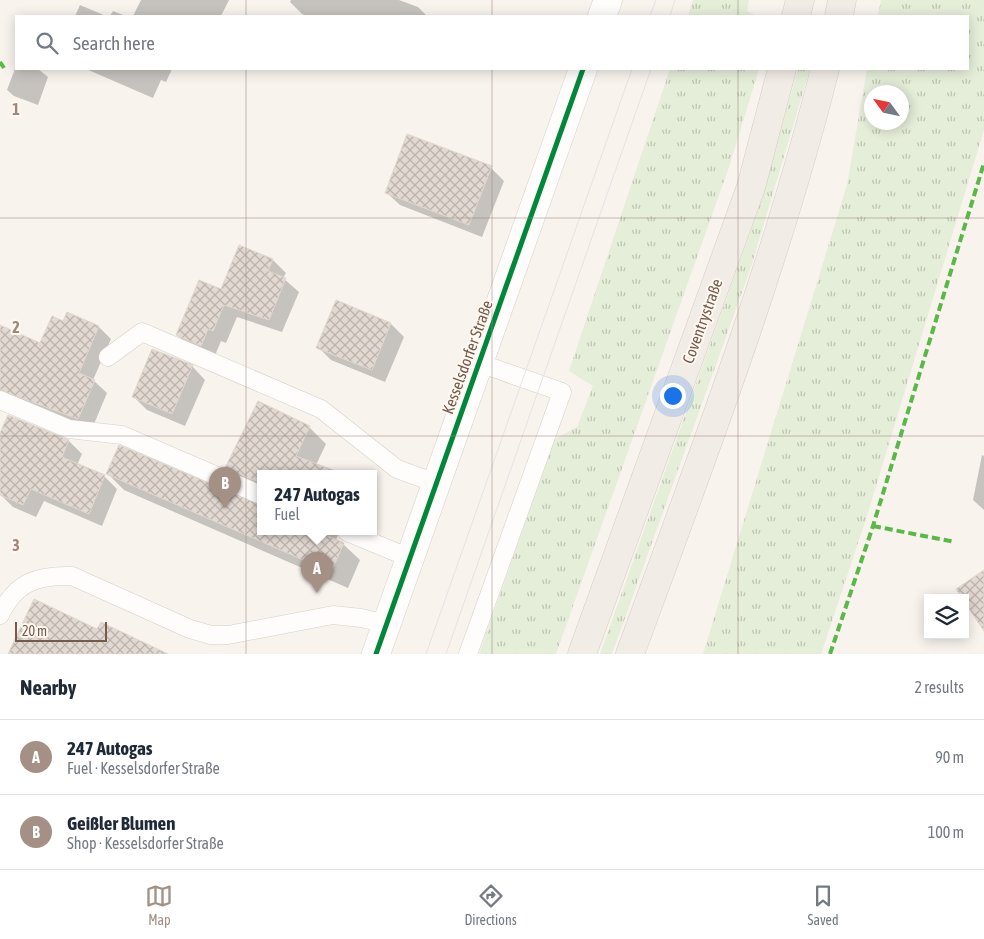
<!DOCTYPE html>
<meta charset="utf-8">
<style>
:root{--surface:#fff;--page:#f2f2f3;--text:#1f2937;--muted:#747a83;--line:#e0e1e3;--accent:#a49085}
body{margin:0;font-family:"Asap Condensed",sans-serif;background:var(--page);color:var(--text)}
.controls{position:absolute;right:15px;bottom:15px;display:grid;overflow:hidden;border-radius:0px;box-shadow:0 2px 12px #0003}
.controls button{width:45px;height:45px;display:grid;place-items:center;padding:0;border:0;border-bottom:1px solid var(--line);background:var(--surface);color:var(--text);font:25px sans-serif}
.compass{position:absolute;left:864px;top:85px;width:45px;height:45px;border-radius:50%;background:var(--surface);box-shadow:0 2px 12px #0003;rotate:303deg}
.scale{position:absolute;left:15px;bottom:12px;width:92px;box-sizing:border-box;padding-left:5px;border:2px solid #765b4d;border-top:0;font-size:14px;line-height:18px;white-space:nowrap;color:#765b4d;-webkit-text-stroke:4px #fef8f0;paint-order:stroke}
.you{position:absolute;left:672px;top:395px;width:18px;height:18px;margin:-12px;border:4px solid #fff;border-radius:50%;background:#1a73e8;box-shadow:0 0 0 8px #1a73e833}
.badge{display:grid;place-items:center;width:32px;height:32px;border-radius:50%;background:var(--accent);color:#fff;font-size:16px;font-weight:700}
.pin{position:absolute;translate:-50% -41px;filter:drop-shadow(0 1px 2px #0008)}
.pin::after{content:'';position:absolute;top:26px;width:18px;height:15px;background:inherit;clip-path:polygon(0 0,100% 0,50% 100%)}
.popup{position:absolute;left:257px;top:470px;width:120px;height:65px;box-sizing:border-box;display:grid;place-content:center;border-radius:0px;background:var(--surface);filter:drop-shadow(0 1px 4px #0005);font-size:16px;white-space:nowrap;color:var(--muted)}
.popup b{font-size:19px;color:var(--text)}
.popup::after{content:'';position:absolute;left:50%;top:100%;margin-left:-10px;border:10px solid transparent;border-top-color:var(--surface)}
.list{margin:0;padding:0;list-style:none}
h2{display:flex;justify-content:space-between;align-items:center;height:65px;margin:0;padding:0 20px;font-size:21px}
h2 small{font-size:16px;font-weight:400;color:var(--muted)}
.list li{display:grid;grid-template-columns:32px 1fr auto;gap:15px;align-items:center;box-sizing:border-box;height:75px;padding:0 20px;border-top:1px solid var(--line)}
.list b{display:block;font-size:19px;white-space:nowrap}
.list p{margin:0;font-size:16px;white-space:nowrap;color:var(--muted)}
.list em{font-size:16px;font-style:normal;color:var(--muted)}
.icon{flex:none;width:28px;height:28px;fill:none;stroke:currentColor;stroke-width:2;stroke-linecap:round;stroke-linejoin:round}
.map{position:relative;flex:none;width:984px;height:654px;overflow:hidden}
.search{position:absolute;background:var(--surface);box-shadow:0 2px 12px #0003;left:15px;right:15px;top:15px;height:55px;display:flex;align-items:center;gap:12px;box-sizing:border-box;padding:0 18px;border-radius:0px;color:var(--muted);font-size:19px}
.sheet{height:215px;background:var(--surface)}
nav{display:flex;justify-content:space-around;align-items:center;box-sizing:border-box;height:70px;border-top:1px solid var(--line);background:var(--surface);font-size:14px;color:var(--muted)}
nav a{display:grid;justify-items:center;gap:2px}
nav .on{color:var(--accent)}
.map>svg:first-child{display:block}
</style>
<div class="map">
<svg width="984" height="654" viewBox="0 0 984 654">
<defs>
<pattern id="grass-tufts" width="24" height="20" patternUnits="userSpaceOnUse" patternTransform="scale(1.25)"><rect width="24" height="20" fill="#e5eed9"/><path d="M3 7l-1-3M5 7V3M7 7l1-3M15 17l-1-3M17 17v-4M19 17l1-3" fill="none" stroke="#bec4b2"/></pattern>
<pattern id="building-cross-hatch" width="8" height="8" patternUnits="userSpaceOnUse" patternTransform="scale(1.25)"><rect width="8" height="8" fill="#e2d9d2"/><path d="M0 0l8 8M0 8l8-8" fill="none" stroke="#bcb3ad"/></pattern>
</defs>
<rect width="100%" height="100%" fill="#f8f3ed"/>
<g fill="url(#grass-tufts)" fill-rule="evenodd">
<polygon points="693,0 749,0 747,11 757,16 688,16"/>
<path d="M881 0H984V130L867 516 821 654H703L847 185 867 69H968V16H878ZM902 92V122H872V92Z"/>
<polygon points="670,69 759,69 729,167 556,654 479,654 555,439 577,427 593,386 569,371"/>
<polygon points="798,69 810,69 751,267 612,654 600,654 758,210"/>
</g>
<g fill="#0003">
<polygon points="141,0 229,0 221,16 133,16"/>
<polygon points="291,0 399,0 418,7 427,16 307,16 302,14 290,2"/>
<polygon points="80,5 106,16 75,16"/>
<polygon points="113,11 126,16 110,16"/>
<polygon points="16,66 16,69 38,69 48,77 38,105 14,96 7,90"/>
<polygon points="86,69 172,69 166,82 161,80 153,98"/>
<polygon points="491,168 504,181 482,237 400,205 386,192"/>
<polygon points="273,260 286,273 283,278 299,292 282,332 237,317 226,343 221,341 214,358 191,348 177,335 222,291"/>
<polygon points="336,302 391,324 404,337 385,382 331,360 318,347"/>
<polygon points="64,322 99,327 111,339 93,380 107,393 91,431 0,399 0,327 40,345"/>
<polygon points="192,366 205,380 185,426 147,410 134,397"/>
<polygon points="309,427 326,444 316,465 340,474 261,474 261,492 243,484 227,468"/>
<polygon points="0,436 69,441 82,454 77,465 104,476 117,489 102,526 44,501 36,517 13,507 0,494"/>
<polygon points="982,455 984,456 984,510 973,500"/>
<polygon points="108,474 261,532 339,532 336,540 343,544 360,560 348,588 124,490"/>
</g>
<g fill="url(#building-cross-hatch)" stroke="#e1d7cf">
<polygon points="407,134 492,166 469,225 385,193"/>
<polygon points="239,245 273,259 268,271 286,278 269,320 224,305 213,331 208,329 201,346 176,335 199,280 221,289"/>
<polygon points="336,300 391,323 372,370 316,348"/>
<polygon points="67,312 99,326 79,373 95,380 78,419 0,390 0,325 40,343 52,316 63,321"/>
<polygon points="152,349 193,365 172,414 132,397"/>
<polygon points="258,401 310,426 296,456 338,472 337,474 261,474 261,483 225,468"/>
<polygon points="8,415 69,440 62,457 105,475 89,514 31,489 23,505 0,495 0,433"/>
<polygon points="119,445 261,505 261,532 319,532 344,543 331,572 106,474"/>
<polygon points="984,570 984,631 965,603 965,598 962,598 956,589"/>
<polygon points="34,599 97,629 101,622 168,654 8,654"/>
</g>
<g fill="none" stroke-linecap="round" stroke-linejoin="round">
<g stroke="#d5cfc8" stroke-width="19">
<g id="service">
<polyline points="108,357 142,332 321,409 397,469 436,483"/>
<polyline points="0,400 69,429 122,435 261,495"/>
<polyline points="347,532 410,558"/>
<path d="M0 615C16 582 37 575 72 576L190 629 211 635H228L333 615 361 618 387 624"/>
<polyline points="468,654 562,392 479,363"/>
</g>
</g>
<g stroke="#d5cfc8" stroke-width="29">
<g id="tertiary">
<polyline points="602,16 608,0"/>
<polyline points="376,654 583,69"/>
</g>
</g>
<g stroke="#d6cdc7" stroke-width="29">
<g id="trunk">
<polyline points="796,16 800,0"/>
<polyline points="839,16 842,0"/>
<polyline points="582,654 751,187 782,69"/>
<path d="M630 654C701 461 775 268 825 69"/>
</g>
</g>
<use href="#service" stroke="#fefdfc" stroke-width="18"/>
<use href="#tertiary" stroke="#fefdfc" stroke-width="28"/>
<use href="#trunk" stroke="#f2ece6" stroke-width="28"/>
<g stroke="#e5e3e5" stroke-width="1">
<polyline points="650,16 656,0"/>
<polyline points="670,16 675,0"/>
<polyline points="426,654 632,69"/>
<polyline points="446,654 651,69"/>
</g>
<g stroke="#58b947" stroke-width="4" stroke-dasharray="8 4" stroke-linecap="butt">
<polyline points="0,62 4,68"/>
<polyline points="873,526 955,542"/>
<polyline points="830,654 873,526 984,163"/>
</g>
<g stroke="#fef8f0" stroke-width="8">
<polyline id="cycleway" points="376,654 583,69"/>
</g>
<use href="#cycleway" stroke="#00873e" stroke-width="5"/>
</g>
<path fill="none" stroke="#9d887d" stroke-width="1" stroke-opacity="0.55" d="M246 0V16M492 0V16M738 0V16M246 69V654M492 69V654M738 69V654M0 218H984M0 436H984"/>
<g text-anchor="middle" stroke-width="4" stroke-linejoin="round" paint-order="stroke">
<g font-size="16" fill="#765b4d" stroke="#fef8f0">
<text transform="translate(702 321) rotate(-70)" y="6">Coventrystraße</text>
<text transform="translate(467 357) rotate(-70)" y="6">Kesselsdorfer Straße</text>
</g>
</g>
<g font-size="16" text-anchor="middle" font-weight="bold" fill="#9d887d" stroke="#fef8f0" stroke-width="4" stroke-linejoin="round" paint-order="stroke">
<text x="16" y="115">1</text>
<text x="16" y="333">2</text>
<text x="16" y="551">3</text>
</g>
</svg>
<div class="controls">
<button><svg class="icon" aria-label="layers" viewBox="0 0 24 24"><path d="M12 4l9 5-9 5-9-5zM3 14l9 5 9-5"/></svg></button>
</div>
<svg class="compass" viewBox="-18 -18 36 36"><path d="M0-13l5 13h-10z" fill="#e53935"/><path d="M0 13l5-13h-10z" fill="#747a83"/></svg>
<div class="scale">20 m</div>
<div class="you"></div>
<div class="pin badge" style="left:317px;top:593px">A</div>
<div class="popup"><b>247 Autogas</b>Fuel</div>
<div class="pin badge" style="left:225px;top:508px">B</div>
<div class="search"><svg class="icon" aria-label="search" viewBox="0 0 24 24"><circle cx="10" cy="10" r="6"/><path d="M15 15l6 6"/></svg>Search here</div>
</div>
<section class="sheet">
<h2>Nearby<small>2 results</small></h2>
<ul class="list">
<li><span class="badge">A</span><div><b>247 Autogas</b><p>Fuel · Kesselsdorfer Straße</p></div><em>90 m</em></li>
<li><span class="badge">B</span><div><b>Geißler Blumen</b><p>Shop · Kesselsdorfer Straße</p></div><em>100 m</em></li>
</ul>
</section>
<nav>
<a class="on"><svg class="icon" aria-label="map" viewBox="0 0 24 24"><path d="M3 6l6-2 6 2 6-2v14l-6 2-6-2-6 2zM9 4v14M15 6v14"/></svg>Map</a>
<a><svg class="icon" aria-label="directions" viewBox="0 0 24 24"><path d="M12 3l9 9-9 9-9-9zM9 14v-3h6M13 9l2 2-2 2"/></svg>Directions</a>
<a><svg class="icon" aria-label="saved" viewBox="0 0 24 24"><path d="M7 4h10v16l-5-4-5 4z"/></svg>Saved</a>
</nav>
